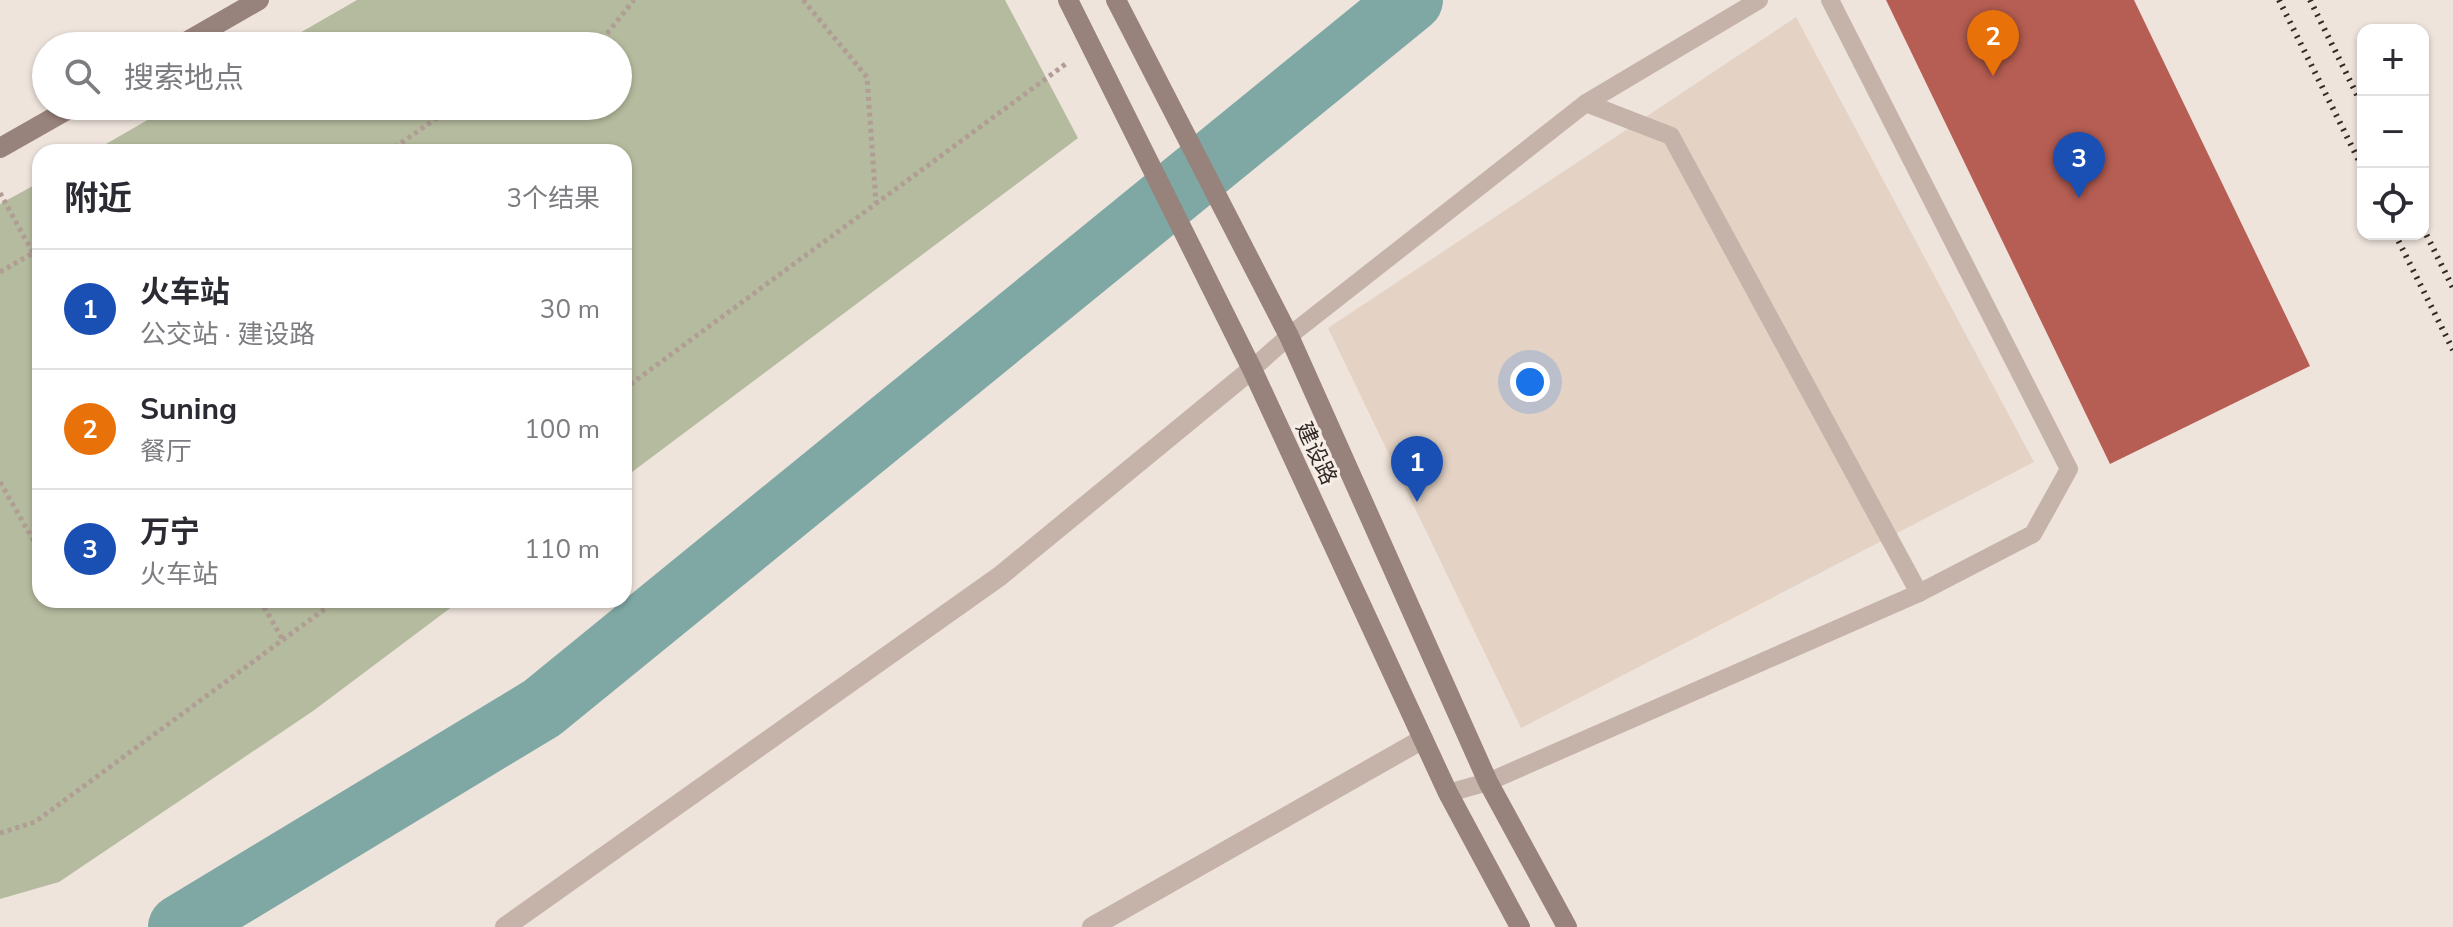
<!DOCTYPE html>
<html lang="zh">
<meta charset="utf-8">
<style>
:root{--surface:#fff;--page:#f2f2f3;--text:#2b2b33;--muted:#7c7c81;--line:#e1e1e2;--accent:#234f4d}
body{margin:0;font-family:"Nunito Sans","Noto Sans SC",sans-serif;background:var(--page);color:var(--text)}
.controls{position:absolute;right:24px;top:24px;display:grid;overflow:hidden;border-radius:16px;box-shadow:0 2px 6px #0004}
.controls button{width:72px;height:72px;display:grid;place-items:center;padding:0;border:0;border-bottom:2px solid var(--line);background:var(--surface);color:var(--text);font:40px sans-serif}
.you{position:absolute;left:1530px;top:382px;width:28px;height:28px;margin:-20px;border:6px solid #fff;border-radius:50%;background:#1a73e8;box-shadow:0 0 0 12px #1a73e833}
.badge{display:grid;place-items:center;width:52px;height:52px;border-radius:50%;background:var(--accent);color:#fff;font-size:26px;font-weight:700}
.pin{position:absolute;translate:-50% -66px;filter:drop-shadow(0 2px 4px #0008)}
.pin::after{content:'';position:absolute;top:42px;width:28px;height:24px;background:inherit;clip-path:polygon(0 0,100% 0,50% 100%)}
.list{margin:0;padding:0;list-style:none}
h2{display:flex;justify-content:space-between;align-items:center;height:104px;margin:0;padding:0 32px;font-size:34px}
h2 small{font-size:26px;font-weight:400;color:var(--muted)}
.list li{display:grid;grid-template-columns:52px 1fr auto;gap:24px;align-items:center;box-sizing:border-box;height:120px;padding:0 32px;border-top:2px solid var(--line)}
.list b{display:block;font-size:30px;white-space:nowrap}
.list p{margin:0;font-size:26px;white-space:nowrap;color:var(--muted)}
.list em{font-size:26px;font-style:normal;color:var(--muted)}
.icon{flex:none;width:44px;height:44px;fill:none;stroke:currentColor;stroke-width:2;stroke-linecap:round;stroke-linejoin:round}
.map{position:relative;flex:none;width:2453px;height:927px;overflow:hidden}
.search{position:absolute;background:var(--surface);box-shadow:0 2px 6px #0004;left:32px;top:32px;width:600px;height:88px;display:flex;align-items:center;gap:20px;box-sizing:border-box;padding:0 28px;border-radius:44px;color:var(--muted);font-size:30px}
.panel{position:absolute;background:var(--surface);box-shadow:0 2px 6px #0004;left:32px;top:144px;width:600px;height:464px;border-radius:24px}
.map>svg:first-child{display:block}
</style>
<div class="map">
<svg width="2453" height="927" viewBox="0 0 2453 927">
<rect width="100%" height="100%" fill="#eee4dc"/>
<g fill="#b5bb9e">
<polygon points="357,0 1005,0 1078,138 624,478 624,152 92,152 172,106 618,106 618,46 277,46"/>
<polygon points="40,182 40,600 461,600 313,711 59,882 0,899 0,204"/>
</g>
<polygon fill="#e4d3c5" points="1796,17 2034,462 1521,728 1328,328"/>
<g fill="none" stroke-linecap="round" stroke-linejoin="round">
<polyline stroke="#7fa8a4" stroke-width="64" points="180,927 542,708 1411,0"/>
</g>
<polygon fill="#b65e53" points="1886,0 2134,0 2310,366 2110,464"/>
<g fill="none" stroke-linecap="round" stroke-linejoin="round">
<g stroke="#b09d94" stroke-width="5" stroke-dasharray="4 4" stroke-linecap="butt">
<polyline points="803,0 867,77 876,203"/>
<polyline points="597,46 634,0"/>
<polyline points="388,152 437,118 522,106"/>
<polyline points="0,193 33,253"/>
<polyline points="0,272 40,249"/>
<polyline points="624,389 1067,63"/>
<polyline points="0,482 40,552"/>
<polyline points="260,600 283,640"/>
<polyline points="0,833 35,822 337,600"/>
</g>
<g stroke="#c5b3aa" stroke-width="18">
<polyline points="1586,103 1671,136 1919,593"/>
<polyline points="1252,369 1289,336 1586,103 1759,0"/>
<polyline points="1448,793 1488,782 1919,593 2033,534 2069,469 1830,0"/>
</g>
<g stroke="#c5b3aa" stroke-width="20">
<polyline points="505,927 1000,576 1252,369"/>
<polyline points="1092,927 1423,739"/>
</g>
<g stroke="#98827c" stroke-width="20">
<polyline points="1068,0 1252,369 1448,793 1520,927"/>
<polyline points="1116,0 1289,336 1488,782 1567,927"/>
<polyline points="179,46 259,0"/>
<polyline points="0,148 74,106"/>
</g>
<g stroke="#332a28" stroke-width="6" stroke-dasharray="2 6" stroke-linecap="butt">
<polyline points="2279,0 2363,169"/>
<polyline points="2310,0 2363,107"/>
<polyline points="2423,228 2453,288"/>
<polyline points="2395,234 2453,350"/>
</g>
</g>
<g text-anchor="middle" stroke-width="6" stroke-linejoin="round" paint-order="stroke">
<g font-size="22" fill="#332a28" stroke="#f7eee8">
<text transform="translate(1317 453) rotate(65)" y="8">建设路</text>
</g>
</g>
</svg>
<div class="controls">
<button>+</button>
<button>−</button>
<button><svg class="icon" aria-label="locate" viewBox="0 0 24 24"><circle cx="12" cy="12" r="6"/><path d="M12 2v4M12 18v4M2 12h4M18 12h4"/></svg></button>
</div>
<div class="you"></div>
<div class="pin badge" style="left:1417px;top:502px;background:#1a4fb4">1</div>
<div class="pin badge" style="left:1993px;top:76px;background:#e8710a">2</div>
<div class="pin badge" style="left:2079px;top:198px;background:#1a4fb4">3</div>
<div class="search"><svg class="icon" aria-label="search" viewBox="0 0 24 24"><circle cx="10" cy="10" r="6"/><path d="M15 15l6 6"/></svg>搜索地点</div>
<section class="panel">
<h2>附近<small>3个结果</small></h2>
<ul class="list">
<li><span class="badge" style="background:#1a4fb4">1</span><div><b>火车站</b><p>公交站 · 建设路</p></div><em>30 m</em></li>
<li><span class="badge" style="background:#e8710a">2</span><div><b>Suning</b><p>餐厅</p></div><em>100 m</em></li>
<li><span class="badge" style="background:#1a4fb4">3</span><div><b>万宁</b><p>火车站</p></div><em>110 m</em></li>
</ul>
</section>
</div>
